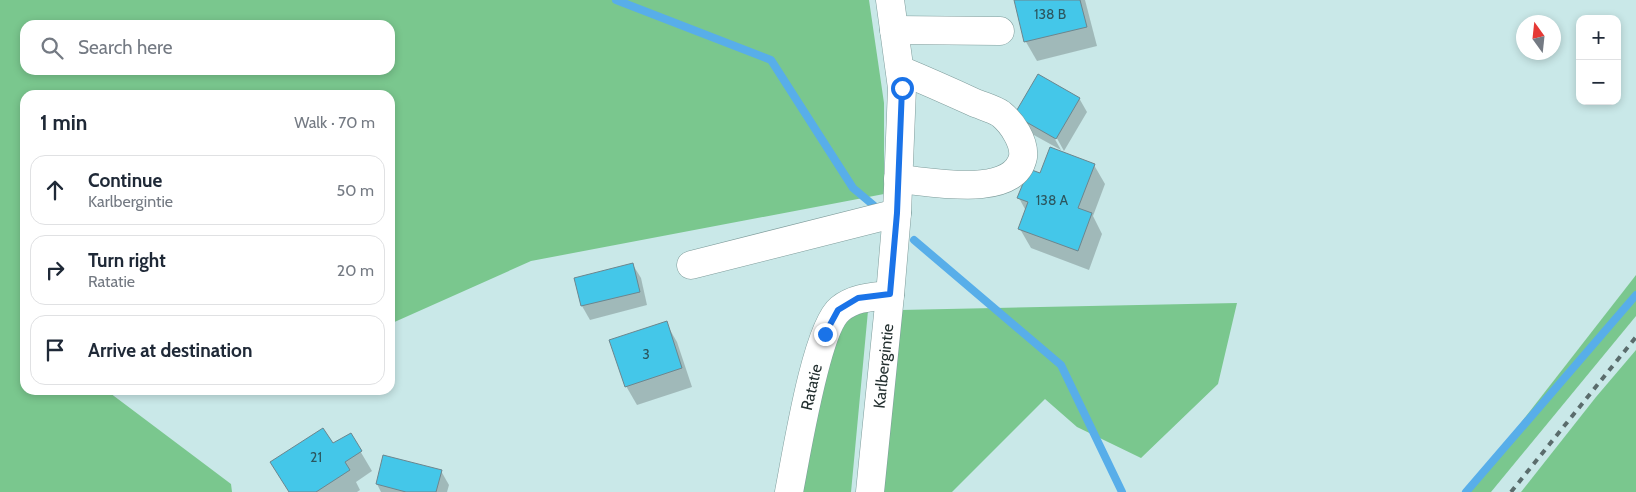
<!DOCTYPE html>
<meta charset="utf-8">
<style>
:root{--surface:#fff;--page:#f2f2f3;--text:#1f2937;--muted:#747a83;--line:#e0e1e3}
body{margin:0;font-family:Cabin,sans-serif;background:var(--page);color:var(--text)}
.controls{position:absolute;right:15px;top:15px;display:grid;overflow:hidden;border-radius:10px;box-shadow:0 2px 8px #0003}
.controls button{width:45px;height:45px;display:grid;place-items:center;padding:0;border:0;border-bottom:1px solid var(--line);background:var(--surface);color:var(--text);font:25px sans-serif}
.compass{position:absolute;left:1516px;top:15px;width:45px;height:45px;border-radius:50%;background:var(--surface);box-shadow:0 2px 8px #0003;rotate:345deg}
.stop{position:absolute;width:15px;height:15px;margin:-11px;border:4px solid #1a73e8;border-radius:50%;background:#fff}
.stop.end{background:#1a73e8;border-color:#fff;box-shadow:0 1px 5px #0008}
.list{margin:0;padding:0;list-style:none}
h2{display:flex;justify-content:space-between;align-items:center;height:65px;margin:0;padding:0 20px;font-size:21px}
h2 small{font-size:16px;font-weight:400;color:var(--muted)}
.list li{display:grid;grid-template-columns:32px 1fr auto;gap:15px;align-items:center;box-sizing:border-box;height:70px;margin:0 10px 10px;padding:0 10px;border:1px solid var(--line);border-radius:15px}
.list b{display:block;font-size:19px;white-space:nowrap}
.list p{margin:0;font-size:16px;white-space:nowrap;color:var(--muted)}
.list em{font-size:16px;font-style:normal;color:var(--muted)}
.icon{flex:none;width:28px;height:28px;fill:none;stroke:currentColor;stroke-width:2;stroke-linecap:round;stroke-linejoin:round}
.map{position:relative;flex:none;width:1636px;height:492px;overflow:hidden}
.search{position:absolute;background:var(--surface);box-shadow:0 2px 8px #0003;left:20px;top:20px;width:375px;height:55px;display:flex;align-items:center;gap:12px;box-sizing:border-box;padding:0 18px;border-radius:15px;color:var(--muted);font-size:19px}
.panel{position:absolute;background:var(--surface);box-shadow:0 2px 8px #0003;left:20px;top:90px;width:375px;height:305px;border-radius:15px}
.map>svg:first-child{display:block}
</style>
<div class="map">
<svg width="1636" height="492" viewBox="0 0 1636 492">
<rect width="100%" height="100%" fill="#c9e8e8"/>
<g fill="#7ac78e" fill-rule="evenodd">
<path d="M0 0H869L884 103V194L531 261 390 324V95H25V390H106L231 484 232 492H0ZM25 25H390V70H25Z"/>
<polygon points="1636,275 1636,316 1491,492 1467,492"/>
<polygon points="1237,303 1218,384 1141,458 1077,427 1045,399 952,492 883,492 900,310"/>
<polygon points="868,311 851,492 799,492 824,360 850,312"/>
<polygon points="1636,350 1636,492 1521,492 1596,397"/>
</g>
<g fill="#0003">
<polygon points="1015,0 1085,0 1097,46 1037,61 1026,42"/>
<polygon points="1079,98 1087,112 1064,151 1054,133 1052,134 1061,150 1023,129 1016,115"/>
<polygon points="1094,165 1105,184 1093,216 1102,234 1089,270 1031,248 1020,229 1026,211 1019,198 1040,174"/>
<polygon points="633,265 641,278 647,305 590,320 582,306 576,279"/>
<polygon points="666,323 677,342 692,387 637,405 626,386"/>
<polygon points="350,434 372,471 356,482 360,490 357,492 289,492 333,445"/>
<polygon points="441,471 449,485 447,492 381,492 377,484"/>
</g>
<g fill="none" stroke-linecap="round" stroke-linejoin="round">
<g stroke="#58aee9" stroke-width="8">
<polyline points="616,0 771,60 853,188 878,209"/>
<polyline points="914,240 1061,365 1122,492"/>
<polyline points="1466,492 1636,295"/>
</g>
</g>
<g fill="#44c7e9" stroke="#6c868e">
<polygon points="1014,0 1080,0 1087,27 1024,42"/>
<polygon points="1038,74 1080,98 1056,139 1014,115"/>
<polygon points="1050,147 1095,164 1078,208 1092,213 1078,251 1018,229 1028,202 1017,198 1029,169 1040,173"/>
<polygon points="633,263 640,292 581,306 574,278"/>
<polygon points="667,321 682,368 625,387 609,340"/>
<polygon points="323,428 333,443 351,433 362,451 345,462 350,470 316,492 289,492 270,462"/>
<polygon points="383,455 442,470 436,492 406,492 376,484"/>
</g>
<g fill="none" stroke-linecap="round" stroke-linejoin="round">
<g stroke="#7e9c9b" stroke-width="29">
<g id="minor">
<polyline points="894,30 1000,31"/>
<path d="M898 179C929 181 1014 200 1023 157 1025 142 1012 123 1001 114 994 109 982 106 973 102 949 91 924 80 900 70"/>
<polyline points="691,265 897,213"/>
<path d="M789 492C796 457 816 328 840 309 855 297 872 297 890 295"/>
<polyline points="870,492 890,295 897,213 902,88 890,0"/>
</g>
</g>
<use href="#minor" stroke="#fff" stroke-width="28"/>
<polyline stroke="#5a6c6c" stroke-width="4" stroke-dasharray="6 6" stroke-linecap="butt" points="1511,492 1636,337"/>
</g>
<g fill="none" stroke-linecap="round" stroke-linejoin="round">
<polyline stroke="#1a73e8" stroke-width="6" points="825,334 838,310 858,298 890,294 897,213 902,88"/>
</g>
<g text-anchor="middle" stroke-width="4" stroke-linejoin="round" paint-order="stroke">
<g font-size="14" fill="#2c565e">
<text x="1050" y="19">138 B</text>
<text x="1052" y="205">138 A</text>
<text x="646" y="359">3</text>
<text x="316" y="462">21</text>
</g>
<g font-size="16" fill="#243030" stroke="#fff">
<text transform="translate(883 366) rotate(-84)" y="6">Karlbergintie</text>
<text transform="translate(811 387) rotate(-77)" y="6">Ratatie</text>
</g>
</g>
</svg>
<div class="controls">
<button>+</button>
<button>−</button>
</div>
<svg class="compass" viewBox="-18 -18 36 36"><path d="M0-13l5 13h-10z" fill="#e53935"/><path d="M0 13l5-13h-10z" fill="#747a83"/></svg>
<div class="stop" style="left:902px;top:88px"></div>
<div class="stop end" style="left:825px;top:334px"></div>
<div class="search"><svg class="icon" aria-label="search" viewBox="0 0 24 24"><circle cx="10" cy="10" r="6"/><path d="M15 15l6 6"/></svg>Search here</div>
<section class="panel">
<h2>1 min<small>Walk · 70 m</small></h2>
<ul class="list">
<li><svg class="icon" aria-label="ahead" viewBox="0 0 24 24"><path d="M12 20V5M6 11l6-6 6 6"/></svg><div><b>Continue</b><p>Karlbergintie</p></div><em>50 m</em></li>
<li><svg class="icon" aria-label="right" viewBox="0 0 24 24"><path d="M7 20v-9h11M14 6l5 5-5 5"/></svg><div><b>Turn right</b><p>Ratatie</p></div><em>20 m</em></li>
<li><svg class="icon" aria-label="arrive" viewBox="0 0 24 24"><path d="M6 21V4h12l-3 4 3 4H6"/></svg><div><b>Arrive at destination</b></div></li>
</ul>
</section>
</div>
